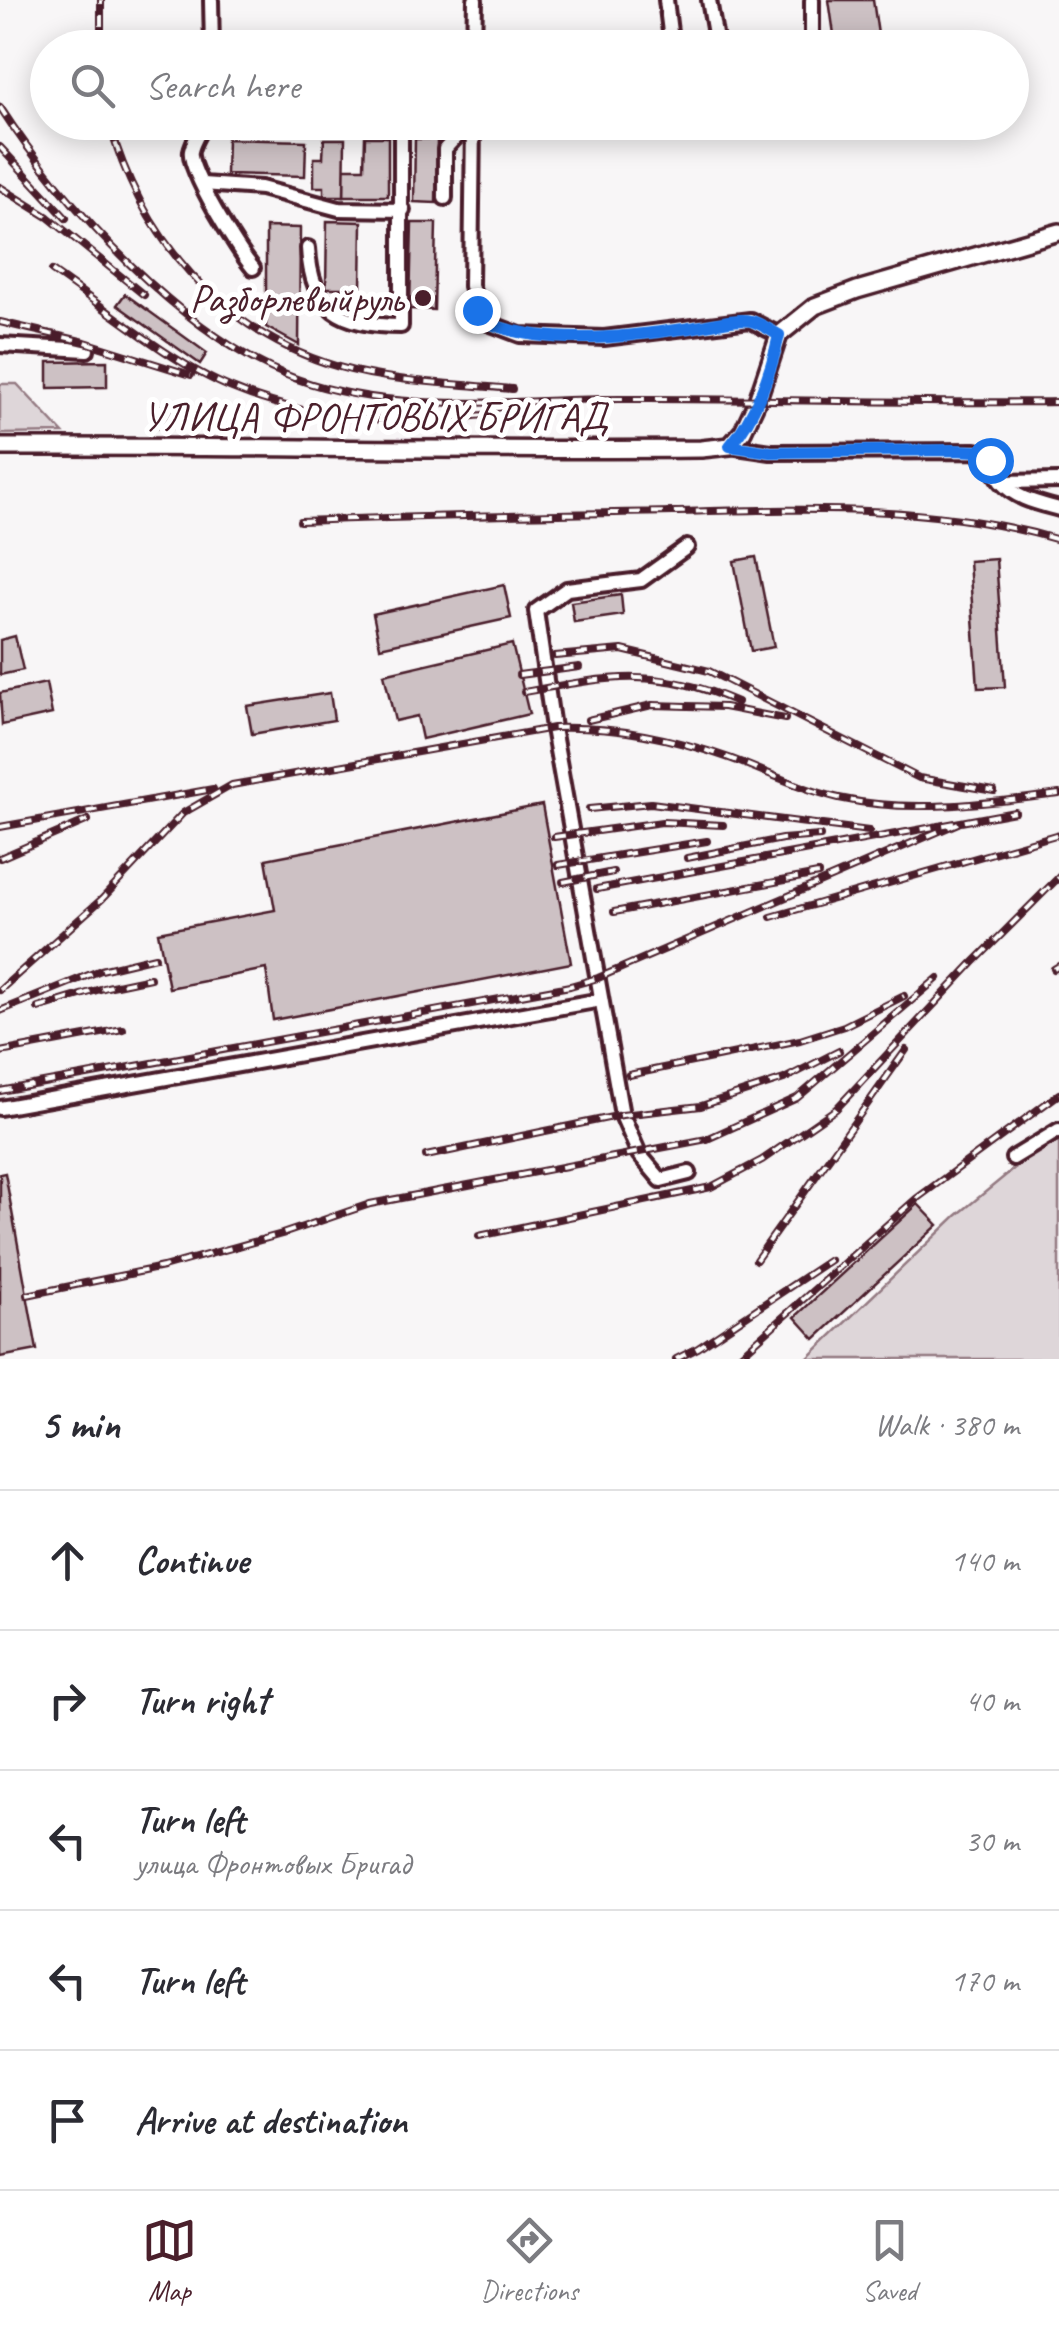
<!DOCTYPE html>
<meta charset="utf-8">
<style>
:root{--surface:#fff;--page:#f7f7f7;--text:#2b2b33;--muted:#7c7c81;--line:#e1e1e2;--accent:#4a1f2b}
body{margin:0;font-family:Caveat,sans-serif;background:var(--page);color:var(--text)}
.stop{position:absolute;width:30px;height:30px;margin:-22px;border:8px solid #1a73e8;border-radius:50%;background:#fff}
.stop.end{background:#1a73e8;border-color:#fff;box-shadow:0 2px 10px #0008}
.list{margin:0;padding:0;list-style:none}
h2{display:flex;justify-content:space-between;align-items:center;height:130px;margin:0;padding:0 40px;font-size:42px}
h2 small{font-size:32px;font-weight:400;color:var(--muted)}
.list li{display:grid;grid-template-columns:65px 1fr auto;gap:30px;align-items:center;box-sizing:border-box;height:140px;padding:0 40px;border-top:2px solid var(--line)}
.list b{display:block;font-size:38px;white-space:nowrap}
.list p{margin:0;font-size:32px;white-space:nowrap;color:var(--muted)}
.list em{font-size:32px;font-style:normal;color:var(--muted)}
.icon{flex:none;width:55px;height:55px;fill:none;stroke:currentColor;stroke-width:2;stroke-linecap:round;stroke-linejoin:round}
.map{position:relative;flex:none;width:1059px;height:1359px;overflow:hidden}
.search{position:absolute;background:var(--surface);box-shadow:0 5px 25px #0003;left:30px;right:30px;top:30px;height:110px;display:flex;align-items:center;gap:25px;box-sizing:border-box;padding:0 35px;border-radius:55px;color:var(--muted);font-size:38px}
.sheet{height:830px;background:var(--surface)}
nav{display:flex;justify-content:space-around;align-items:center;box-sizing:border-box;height:140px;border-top:2px solid var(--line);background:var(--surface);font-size:28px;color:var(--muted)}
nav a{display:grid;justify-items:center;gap:5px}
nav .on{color:var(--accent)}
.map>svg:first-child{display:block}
</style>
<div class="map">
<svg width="1059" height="1359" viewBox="0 0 1059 1359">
<rect width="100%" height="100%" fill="#f8f6f7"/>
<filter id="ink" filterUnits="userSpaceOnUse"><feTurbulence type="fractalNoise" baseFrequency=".01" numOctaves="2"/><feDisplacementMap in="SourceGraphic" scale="20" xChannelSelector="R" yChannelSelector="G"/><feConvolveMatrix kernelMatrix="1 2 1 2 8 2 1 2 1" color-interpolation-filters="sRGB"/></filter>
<g filter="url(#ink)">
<g fill="#ded6d9" stroke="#947a82" stroke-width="2.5">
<polygon points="0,384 17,384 63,433 0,434"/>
<polygon points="1059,1132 1059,1359 807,1359 956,1216"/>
</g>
<g fill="#cdc1c4" stroke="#4a1f2b" stroke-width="2.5">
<polygon points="829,0 873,0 880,48 836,48"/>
<polygon points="365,137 388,137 388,196 344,196 344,168 364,168"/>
<polygon points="227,139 306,141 305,176 226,174"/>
<polygon points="324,139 345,139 344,196 324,196 324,187 314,187 314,158 323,158"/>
<polygon points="415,139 437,139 436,203 414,202"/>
<polygon points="327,221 362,222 361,288 326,288"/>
<polygon points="412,223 436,223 434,310 410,309"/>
<polygon points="266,227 300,228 299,345 266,327"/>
<polygon points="125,294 207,353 200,364 117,305"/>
<polygon points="107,361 107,387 48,388 48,362"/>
<polygon points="157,406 212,406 212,428 156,428"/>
<polygon points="756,557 774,647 751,651 734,561"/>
<polygon points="996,559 1005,687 978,688 969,561"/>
<polygon points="504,585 511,618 380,647 373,614"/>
<polygon points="621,595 623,615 574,622 571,602"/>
<polygon points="15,636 23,670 0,675 0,640"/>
<polygon points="512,644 529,714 422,739 417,716 395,721 384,674"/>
<polygon points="46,683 52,714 2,725 0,693"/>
<polygon points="330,693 334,720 252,734 247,706"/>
<polygon points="542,805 571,963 273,1020 266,969 169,988 158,932 275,910 266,859"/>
<polygon points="5,1173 37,1350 0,1357 0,1174"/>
<polygon points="918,1204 938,1225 815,1339 795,1317"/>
</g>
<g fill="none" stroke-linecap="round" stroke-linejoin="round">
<g stroke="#4a1f2b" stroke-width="20">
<g id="minor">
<polyline points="211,0 212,48"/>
<polyline points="666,0 672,48"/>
<polyline points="709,0 716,40 721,48"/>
<polyline points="474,48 475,0"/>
<polyline points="812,48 812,0"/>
<path d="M204 122C200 132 193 141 191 151 187 169 239 252 253 268"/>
<polyline points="473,122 471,286 483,321 520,335 604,338 750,320 779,335"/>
<polyline points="202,184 261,188 339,209 403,210"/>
<polyline points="445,198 445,149 465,127"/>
<path d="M308 248C311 311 343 326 401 326V122"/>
<polyline points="0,345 87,350"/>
<path d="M730 446 771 452 976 451C991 462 991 469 1001 482 1016 499 1038 503 1059 509"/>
<polyline points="1002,482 1059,481"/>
<polyline points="687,547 641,580 567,589 536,611 553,728 622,1115 639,1154 661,1180 689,1173"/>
<polyline points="0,1108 601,1000"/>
<polyline points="1013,1158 1059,1130"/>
</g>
</g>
<g stroke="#4a1f2b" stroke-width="22">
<path id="major" d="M0 447C234 446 467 451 701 449L730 446 743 431 757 401 779 335 815 306 857 290 1059 232"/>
</g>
<use href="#minor" stroke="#fff" stroke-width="12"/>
<use href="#major" stroke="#fff" stroke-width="15"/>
<g stroke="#4a1f2b" stroke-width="8">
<g id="rail">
<polyline points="101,48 101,0"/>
<path d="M0 107C62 204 187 340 297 379 400 416 514 399 620 399 767 398 913 404 1059 402"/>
<path d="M109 122C141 237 221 333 339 367 395 383 455 383 512 389"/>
<polyline points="0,147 66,218"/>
<polyline points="0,187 48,217 144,295"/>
<path d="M52 271C106 308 172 364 232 388 324 426 407 424 503 413"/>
<polyline points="0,322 85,342 191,375"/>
<path d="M300 521C425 516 549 514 673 512 802 509 934 503 1059 540"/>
<polyline points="555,656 622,650 709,671 919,778 994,791"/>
<polyline points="519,675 579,667"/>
<path d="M524 692C606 677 657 666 737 702"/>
<polyline points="588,720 652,705 724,707 785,719"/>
<polyline points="589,809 651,803 869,831"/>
<polyline points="0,827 213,789"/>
<polyline points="554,837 662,822 723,825"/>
<polyline points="0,858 88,820"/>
<polyline points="687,858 782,839 820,836"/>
<polyline points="558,865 707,841"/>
<polyline points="563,882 613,872"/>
<polyline points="597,889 1015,812"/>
<polyline points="614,912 818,874"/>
<polyline points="771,917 1059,834"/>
<polyline points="1054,969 1059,966"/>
<path d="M0 990 102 899 183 813 232 785 553 728C616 726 673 738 732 759 767 772 803 790 839 798 910 814 988 803 1059 794"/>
<polyline points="38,1008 107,987 150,978"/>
<polyline points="0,1011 101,970 155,957"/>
<polyline points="0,1052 123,1029"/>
<polyline points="629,1075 800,1040 844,1026 904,996"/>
<polyline points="0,1091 570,986 598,978 958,823"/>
<polyline points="426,1156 622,1115 701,1106 784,1079 839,1051"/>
<polyline points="479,1236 711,1187 762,1160 836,1109 973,963 1059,877"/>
<polyline points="756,1260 906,1050"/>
<polyline points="27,1295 163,1267 282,1234 370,1204 707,1139 797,1098 938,978"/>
<polyline points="676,1359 698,1348 830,1260"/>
<polyline points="736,1359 916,1199 1059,1094"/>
</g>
</g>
<use href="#rail" stroke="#fff" stroke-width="4" stroke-dasharray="11" stroke-linecap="butt"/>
</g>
</g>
<g fill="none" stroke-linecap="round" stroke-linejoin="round" filter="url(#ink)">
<path stroke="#1a73e8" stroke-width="12" d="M477 310 483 321C549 348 621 337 690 328 707 326 735 317 751 321 761 323 771 331 779 335 771 373 755 417 730 446L771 452 955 450 976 451 990 460"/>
</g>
<circle fill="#4a1f2b" stroke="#fff" stroke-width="4" cx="423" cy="298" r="10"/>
<g text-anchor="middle" stroke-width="10" stroke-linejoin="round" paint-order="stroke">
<g font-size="40" fill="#4a1f2b" stroke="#fff" text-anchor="end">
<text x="403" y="312">Разборлевыйруль</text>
</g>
<g font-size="40" fill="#4a1f2b" stroke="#fff">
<text x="375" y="430">УЛИЦА ФРОНТОВЫХ БРИГАД</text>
</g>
</g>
</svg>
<div class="stop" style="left:990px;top:460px"></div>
<div class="stop end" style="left:477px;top:310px"></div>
<div class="search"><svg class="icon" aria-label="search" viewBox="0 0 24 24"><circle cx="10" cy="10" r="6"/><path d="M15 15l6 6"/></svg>Search here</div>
</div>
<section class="sheet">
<h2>5 min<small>Walk · 380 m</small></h2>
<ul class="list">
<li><svg class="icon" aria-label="ahead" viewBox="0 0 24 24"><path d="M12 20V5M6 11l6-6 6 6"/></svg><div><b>Continue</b></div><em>140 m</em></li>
<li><svg class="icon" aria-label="right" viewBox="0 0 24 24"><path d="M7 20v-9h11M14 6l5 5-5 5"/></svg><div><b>Turn right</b></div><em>40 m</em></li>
<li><svg class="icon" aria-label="left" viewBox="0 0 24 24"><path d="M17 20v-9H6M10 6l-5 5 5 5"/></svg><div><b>Turn left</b><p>улица Фронтовых Бригад</p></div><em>30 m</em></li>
<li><svg class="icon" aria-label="left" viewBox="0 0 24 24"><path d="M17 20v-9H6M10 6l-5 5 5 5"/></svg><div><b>Turn left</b></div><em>170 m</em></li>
<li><svg class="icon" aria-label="arrive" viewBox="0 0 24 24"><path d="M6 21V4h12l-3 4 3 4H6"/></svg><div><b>Arrive at destination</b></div></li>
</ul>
</section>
<nav>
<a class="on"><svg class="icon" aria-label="map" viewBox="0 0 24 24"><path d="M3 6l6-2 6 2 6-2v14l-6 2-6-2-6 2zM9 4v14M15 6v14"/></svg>Map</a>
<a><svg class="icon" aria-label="directions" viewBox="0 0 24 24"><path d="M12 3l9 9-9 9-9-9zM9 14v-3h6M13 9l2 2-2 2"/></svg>Directions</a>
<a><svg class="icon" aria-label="saved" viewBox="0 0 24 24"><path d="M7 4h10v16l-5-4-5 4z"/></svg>Saved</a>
</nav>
